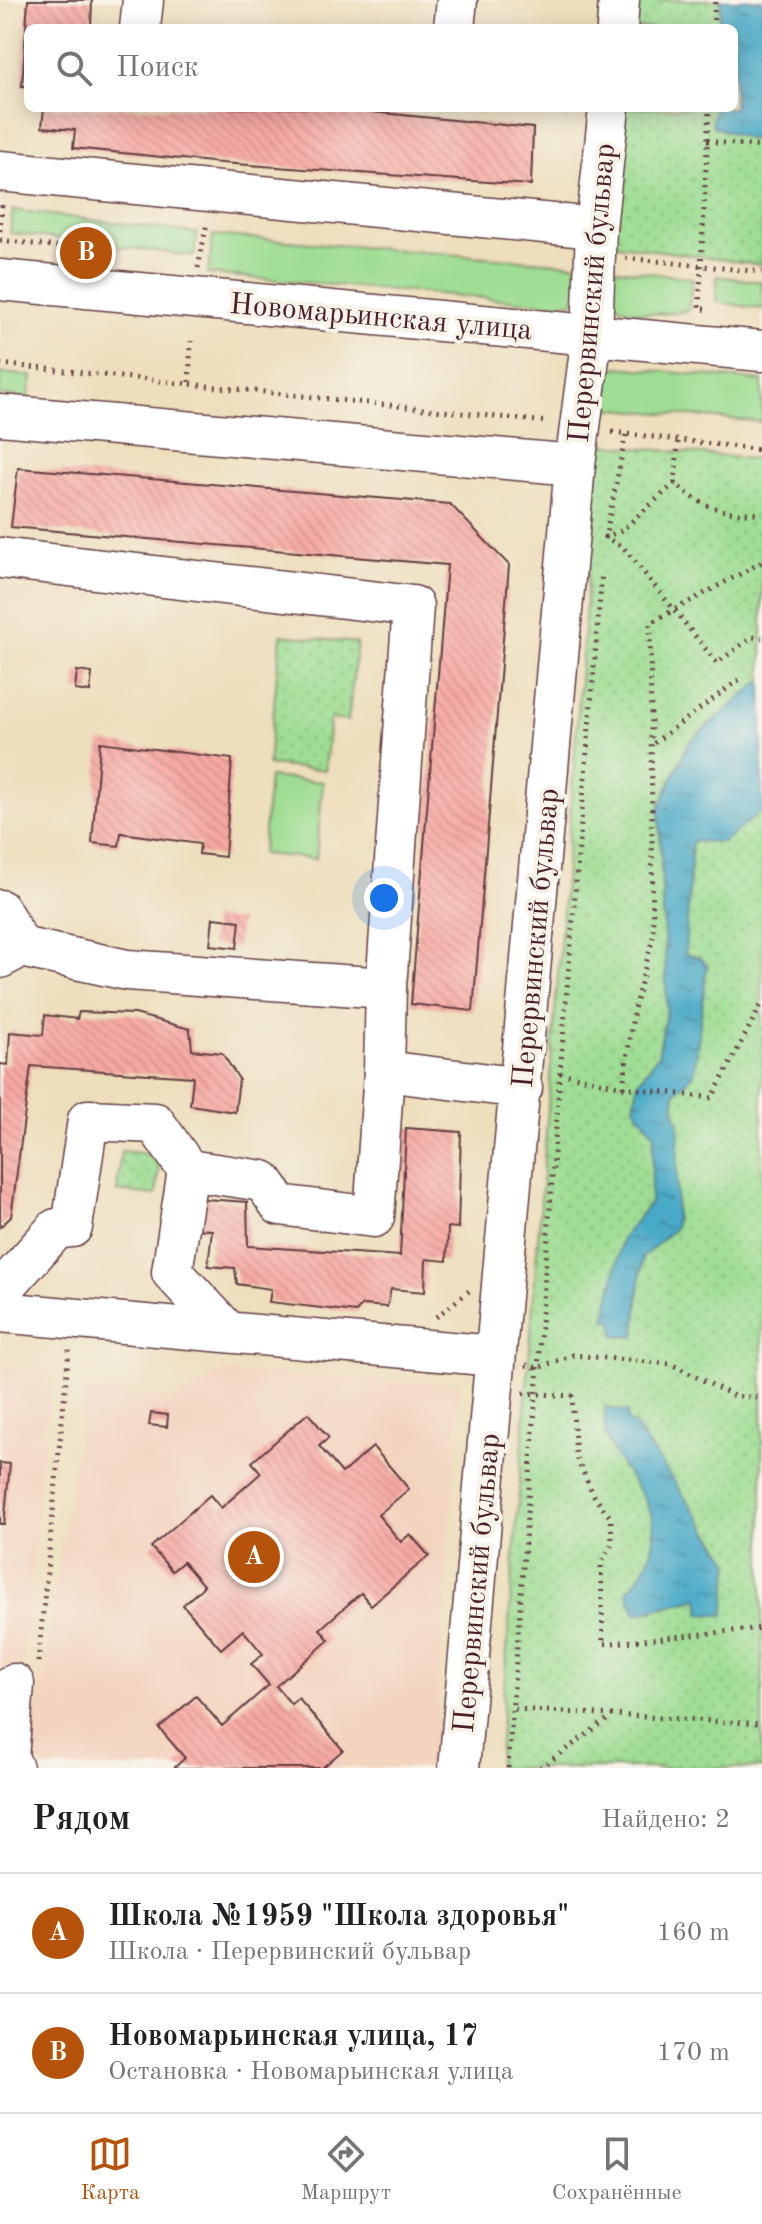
<!DOCTYPE html>
<html lang="ru">
<meta charset="utf-8">
<style>
:root{--surface:#fff;--page:#f6f6f6;--text:#202124;--muted:#757577;--line:#e0e0e0;--accent:#b45309}
body{margin:0;font-family:"Old Standard TT",serif;background:var(--page);color:var(--text)}
.you{position:absolute;left:384px;top:898px;width:28px;height:28px;margin:-20px;border:6px solid #fff;border-radius:50%;background:#1a73e8;box-shadow:0 0 0 12px #1a73e833}
.badge{display:grid;place-items:center;width:52px;height:52px;border-radius:50%;background:var(--accent);color:#fff;font-size:26px;font-weight:700}
.pin{position:absolute;translate:-50% -50%;border:4px solid #fff;box-shadow:0 2px 8px #0006}
.list{margin:0;padding:0;list-style:none}
h2{display:flex;justify-content:space-between;align-items:center;height:104px;margin:0;padding:0 32px;font-size:34px}
h2 small{font-size:26px;font-weight:400;color:var(--muted)}
.list li{display:grid;grid-template-columns:52px 1fr auto;gap:24px;align-items:center;box-sizing:border-box;height:120px;padding:0 32px;border-top:2px solid var(--line)}
.list b{display:block;font-size:30px;white-space:nowrap}
.list p{margin:0;font-size:26px;white-space:nowrap;color:var(--muted)}
.list em{font-size:26px;font-style:normal;color:var(--muted)}
.icon{flex:none;width:44px;height:44px;fill:none;stroke:currentColor;stroke-width:2;stroke-linecap:round;stroke-linejoin:round}
.map{position:relative;flex:none;width:762px;height:1768px;overflow:hidden}
.search{position:absolute;background:var(--surface);box-shadow:0 4px 20px #0003;left:24px;right:24px;top:24px;height:88px;display:flex;align-items:center;gap:20px;box-sizing:border-box;padding:0 28px;border-radius:12px;color:var(--muted);font-size:30px}
.sheet{height:344px;background:var(--surface)}
nav{display:flex;justify-content:space-around;align-items:center;box-sizing:border-box;height:112px;border-top:2px solid var(--line);background:var(--surface);font-size:22px;color:var(--muted)}
nav a{display:grid;justify-items:center;gap:4px}
nav .on{color:var(--accent)}
.map>svg:first-child{display:block}
</style>
<div class="map">
<svg width="762" height="1768" viewBox="0 0 762 1768">
<defs>
<pattern id="park-dots" width="8" height="8" patternUnits="userSpaceOnUse" patternTransform="scale(2)"><rect width="8" height="8" fill="#9edd93"/><path d="M2 2h.1M6 6h.1" fill="none" stroke="#8abd7f" stroke-width="1.8" stroke-linecap="round"/></pattern>
<pattern id="water-ripples" width="26" height="14" patternUnits="userSpaceOnUse" patternTransform="scale(2)"><rect width="26" height="14" fill="#49aac8"/><path d="M2 4q2-2 4 0t4 0M15 11q2-2 4 0t4 0" fill="none" stroke="#3f8aa3"/></pattern>
<pattern id="building-back-hatch" width="6" height="6" patternUnits="userSpaceOnUse" patternTransform="scale(2)"><rect width="6" height="6" fill="#f6a8a2"/><path d="M-1 5l2 2M0 0l6 6M5-1l2 2" fill="none" stroke="#d4908c"/></pattern>
</defs>
<rect width="100%" height="100%" fill="#f7f3e8"/>
<filter id="ink" filterUnits="userSpaceOnUse"><feTurbulence type="fractalNoise" baseFrequency=".0125" numOctaves="2"/><feDisplacementMap in="SourceGraphic" scale="16" xChannelSelector="R" yChannelSelector="G"/><feConvolveMatrix kernelMatrix="1 2 1 2 8 2 1 2 1" color-interpolation-filters="sRGB"/></filter>
<filter id="wash" filterUnits="userSpaceOnUse"><feTurbulence type="fractalNoise" baseFrequency=".006" numOctaves="4" result="noise"/><feDisplacementMap in="SourceGraphic" scale="32" xChannelSelector="R" yChannelSelector="G"/><feGaussianBlur stdDeviation="1.8" result="paint"/><feColorMatrix in="noise" values="0 0 0 0 0 0 0 0 0 0 0 0 0 0 0 0 0 1.4 0 .05"/><feComposite in="paint" operator="in"/></filter>
<g filter="url(#wash)">
<rect width="100%" height="100%" fill="#eddebc"/>
<g fill="#f3d4bf">
<polygon points="0,1365 50,1373 23,1668 0,1717"/>
<polygon points="220,1372 459,1384 434,1768 44,1768 27,1748 30,1720 37,1713 85,1391 176,1400"/>
</g>
<g fill="#9edd93" stroke="#747e5f" stroke-width="2">
<polygon points="13,210 197,233 194,256 10,233"/>
<polygon points="213,235 583,265 581,294 572,302 551,304 208,274"/>
<path d="M608 268 693 278 688 310C670 315 624 317 613 300 608 292 609 278 608 268Z"/>
<polygon points="717,276 762,282 762,309 716,302"/>
<polygon points="618,367 762,381 762,422 604,408 598,394 603,374"/>
<polygon points="0,373 32,376 28,398 0,395"/>
<polygon points="269,777 323,782 316,859 262,854"/>
</g>
<g fill="url(#park-dots)" stroke="#747e5f" stroke-width="2">
<polygon points="632,0 762,0 762,265 611,244 623,108 734,108 734,28 630,28"/>
<polygon points="598,444 762,460 762,1768 498,1768"/>
<polygon points="281,635 357,643 348,721 330,719 325,770 268,765"/>
<polygon points="121,1151 160,1155 156,1195 117,1191"/>
</g>
<g fill="url(#water-ripples)" stroke="#4a647a" stroke-width="2">
<polygon points="721,0 762,0 762,139 749,139 712,126 714,108 734,108 734,28 719,28"/>
<polygon points="762,680 762,811 723,842 692,841 685,954 700,958 707,966 694,1074 675,1093 674,1109 679,1123 675,1228 642,1258 635,1337 615,1336 613,1320 605,1319 622,1239 650,1203 654,1134 634,1107 638,1083 658,1055 667,1008 659,808 689,742"/>
<path d="M605 1407 627 1412 628 1423H633L730 1562 724 1615 701 1614 699 1598 636 1614 627 1592C634 1583 644 1572 648 1561 672 1503 618 1480 605 1432 604 1424 605 1414 605 1407Z"/>
</g>
<g id="blocks">
<g fill="url(#building-back-hatch)">
<polygon points="28,0 92,0 91,28 26,28"/>
<polygon points="26,30 28,30 28,86 22,86"/>
<polygon points="44,108 331,108 533,128 531,185 221,163 73,148 75,130 42,127"/>
<polygon points="18,468 450,504 509,565 473,1011 411,1004 447,565 11,527"/>
<polygon points="77,671 92,673 90,692 75,690"/>
<polygon points="100,742 232,759 225,857 199,854 200,844 121,833 119,846 92,843"/>
<polygon points="213,918 240,921 237,948 210,945"/>
<polygon points="79,1012 135,1014 190,1029 192,1050 222,1053 239,1079 235,1112 190,1105 193,1077 31,1066 11,1217 0,1227 0,1064 8,1065 10,1032 43,1035 45,1015 77,1019"/>
<polygon points="406,1128 461,1132 458,1228 448,1227 447,1261 426,1259 425,1292 391,1289 387,1307 362,1305 356,1312 269,1302 271,1289 237,1284 235,1268 208,1266 212,1230 190,1229 190,1198 247,1202 248,1246 400,1256"/>
<polygon points="151,1413 168,1415 167,1427 149,1425"/>
<polygon points="308,1413 329,1438 319,1446 342,1473 373,1447 409,1489 378,1515 401,1542 410,1534 429,1556 371,1605 361,1593 320,1629 329,1640 276,1686 291,1704 298,1698 343,1750 322,1768 174,1768 185,1758 159,1728 196,1696 222,1726 269,1685 251,1664 263,1654 243,1630 221,1649 183,1605 204,1586 183,1562 172,1571 151,1547 210,1495 221,1508 261,1473 252,1462"/>
<polygon points="0,1463 10,1464 4,1524 0,1524"/>
</g>
</g>
</g>
<g filter="url(#ink)">
<use href="#blocks" fill-opacity="0" stroke="#623c41" stroke-width="2"/>
<g fill="none" stroke-linecap="round" stroke-linejoin="round">
<g stroke="#623c41" stroke-width="43">
<g id="minor">
<polyline points="140,28 143,0"/>
<polyline points="454,28 457,0"/>
<polyline points="617,28 619,0"/>
<polyline points="0,171 596,228"/>
<polyline points="0,280 762,351"/>
<polyline points="0,415 575,465"/>
<polyline points="0,558 413,606 386,988 384,1071 522,1088"/>
<polyline points="0,910 21,947 0,958"/>
<polyline points="21,947 127,970 386,988"/>
<polyline points="188,1170 172,1272 228,1332"/>
<polyline points="0,1292 56,1229 72,1227 88,1120 155,1123 188,1170 263,1181 280,1205 374,1217 384,1071"/>
<polyline points="0,1312 495,1356"/>
<polyline points="13,1768 8,1758 14,1684"/>
<polyline points="459,1768 575,465 592,335 596,228 609,108"/>
</g>
</g>
<g stroke="#623c41" stroke-width="5" stroke-dasharray="2 6" stroke-linecap="butt">
<polyline points="713,28 715,0"/>
<polyline points="707,141 762,147"/>
<polyline points="0,231 2,203"/>
<polyline points="0,240 110,253"/>
<polyline points="626,258 762,272"/>
<polyline points="198,268 207,223"/>
<polyline points="705,309 699,309 709,108"/>
<polyline points="0,364 547,422"/>
<polyline points="189,382 191,341"/>
<polyline points="612,432 762,450"/>
<path d="M678 442 675 483C701 508 727 515 762 513"/>
<polyline points="675,483 621,531 605,537 624,548 717,663 752,637 762,638"/>
<polyline points="605,539 626,434"/>
<polyline points="654,743 740,679"/>
<polyline points="560,1073 623,1087 712,1098 762,1003"/>
<polyline points="623,1087 634,1009 653,938 650,623 762,562"/>
<polyline points="436,1317 469,1291"/>
<polyline points="526,1365 538,1368 573,1355 671,1364 734,1396 762,1398"/>
<polyline points="523,1393 572,1396 576,1457 595,1498 611,1518 612,1544 601,1563 603,1644 762,1628"/>
<polyline points="38,1662 69,1350"/>
<polyline points="515,1709 762,1724"/>
<polyline points="508,1768 560,1073 602,573"/>
<polyline points="540,1768 611,1717"/>
</g>
<use href="#minor" stroke="#fff" stroke-width="40"/>
</g>
</g>
<g text-anchor="middle" stroke-width="8" stroke-linejoin="round" paint-order="stroke">
<g font-size="30" fill="#4a1f2b" stroke="#f7f3e8">
<text transform="translate(591 293) rotate(-85)" y="10">Перервинский бульвар</text>
<text transform="translate(381 316) rotate(5)" y="10">Новомарьинская улица</text>
<text transform="translate(535 938) rotate(-85)" y="10">Перервинский бульвар</text>
<text transform="translate(476 1583) rotate(-85)" y="10">Перервинский бульвар</text>
</g>
</g>
</svg>
<div class="you"></div>
<div class="pin badge" style="left:254px;top:1557px">A</div>
<div class="pin badge" style="left:86px;top:253px">B</div>
<div class="search"><svg class="icon" aria-label="search" viewBox="0 0 24 24"><circle cx="10" cy="10" r="6"/><path d="M15 15l6 6"/></svg>Поиск</div>
</div>
<section class="sheet">
<h2>Рядом<small>Найдено: 2</small></h2>
<ul class="list">
<li><span class="badge">A</span><div><b>Школа №1959 &quot;Школа здоровья&quot;</b><p>Школа · Перервинский бульвар</p></div><em>160 m</em></li>
<li><span class="badge">B</span><div><b>Новомарьинская улица, 17</b><p>Остановка · Новомарьинская улица</p></div><em>170 m</em></li>
</ul>
</section>
<nav>
<a class="on"><svg class="icon" aria-label="map" viewBox="0 0 24 24"><path d="M3 6l6-2 6 2 6-2v14l-6 2-6-2-6 2zM9 4v14M15 6v14"/></svg>Карта</a>
<a><svg class="icon" aria-label="directions" viewBox="0 0 24 24"><path d="M12 3l9 9-9 9-9-9zM9 14v-3h6M13 9l2 2-2 2"/></svg>Маршрут</a>
<a><svg class="icon" aria-label="saved" viewBox="0 0 24 24"><path d="M7 4h10v16l-5-4-5 4z"/></svg>Сохранённые</a>
</nav>
